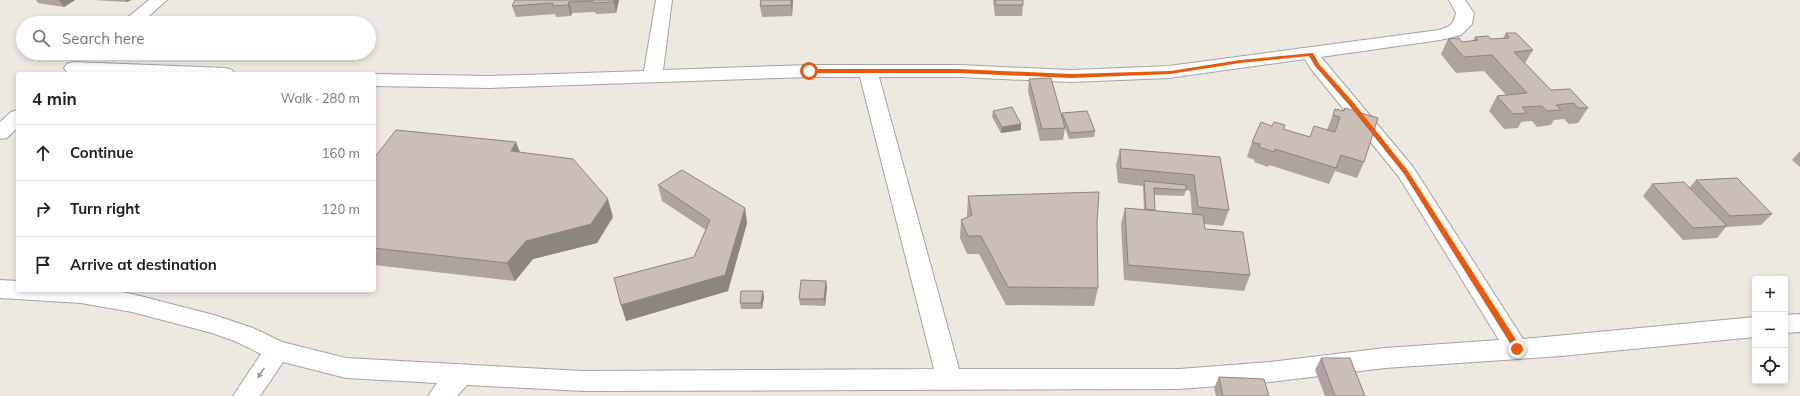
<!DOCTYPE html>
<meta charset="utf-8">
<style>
:root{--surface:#fff;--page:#f2f2f2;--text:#222;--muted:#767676;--line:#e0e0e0}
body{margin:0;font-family:Mulish,sans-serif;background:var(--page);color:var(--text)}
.controls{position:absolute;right:12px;bottom:12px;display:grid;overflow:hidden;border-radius:4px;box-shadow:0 2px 6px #0003}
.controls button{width:36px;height:36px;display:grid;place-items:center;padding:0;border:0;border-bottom:1px solid var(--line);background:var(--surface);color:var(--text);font:20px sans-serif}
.stop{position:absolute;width:12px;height:12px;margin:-9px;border:3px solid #ea580c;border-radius:50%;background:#fff}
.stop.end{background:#ea580c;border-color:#fff;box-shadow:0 1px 4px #0008}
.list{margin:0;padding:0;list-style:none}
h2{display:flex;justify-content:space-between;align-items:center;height:52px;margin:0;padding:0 16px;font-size:17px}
h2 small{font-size:13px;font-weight:400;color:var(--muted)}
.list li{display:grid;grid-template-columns:26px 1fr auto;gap:12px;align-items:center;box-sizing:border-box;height:56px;padding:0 16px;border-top:1px solid var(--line)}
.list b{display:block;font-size:15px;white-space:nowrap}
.list em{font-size:13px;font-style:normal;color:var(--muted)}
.icon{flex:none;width:22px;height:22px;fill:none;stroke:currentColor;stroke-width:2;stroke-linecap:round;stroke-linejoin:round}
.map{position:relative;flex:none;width:1800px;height:396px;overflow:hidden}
.search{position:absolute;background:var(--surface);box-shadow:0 2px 6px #0003;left:16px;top:16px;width:360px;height:44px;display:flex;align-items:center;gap:10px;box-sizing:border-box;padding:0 14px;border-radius:22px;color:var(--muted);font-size:15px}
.panel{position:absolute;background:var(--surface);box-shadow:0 2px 6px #0003;left:16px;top:72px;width:360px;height:220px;border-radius:4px}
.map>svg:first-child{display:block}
</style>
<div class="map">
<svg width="1800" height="396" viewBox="0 0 1800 396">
<rect width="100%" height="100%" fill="#eee9e0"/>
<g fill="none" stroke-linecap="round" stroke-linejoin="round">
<g stroke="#a3a3a3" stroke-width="2">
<g id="street">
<polygon points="149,0 167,0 141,23 121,23"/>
<path d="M656 0H672L663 70 809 65H959L1071 70 1169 66 1439 30C1450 27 1454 24 1456 13L1449 0H1465L1474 13 1472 24 1461 35 1440 40 1321 57 1413 167 1523 339 1755 317V337L1561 356 1385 368 1270 382 1179 389 583 391 467 385 457 396H428L437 383 346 378 283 362 260 396H233L261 354 237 342 212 333 132 312 81 303 0 298V280L18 281V290H110L132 294 214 315 253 328 282 342 346 358 583 371 934 369 860 77H809L489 88 374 86V74L489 76 644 71ZM1305 59 1311 69 1399 177 1499 340 1385 348 1270 362 1179 369H959L879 77H959L1071 82 1169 78Z"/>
<polygon points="73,62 226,68 232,70 235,74 84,74 67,72 64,68 67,64"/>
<polygon points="18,110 18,127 7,138 0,139 0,122 11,112"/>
<polygon points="1800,314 1800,332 1785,333 1785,315"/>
</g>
</g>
<use href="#street" fill="#fff" fill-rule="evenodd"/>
</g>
<g fill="#aea39d" fill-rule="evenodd">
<polygon points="36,0 75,0 64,7 38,3"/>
<polygon points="93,0 131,0 127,2"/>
<polygon points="515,0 619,0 616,13 596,14 595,12 572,13 571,16 556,17 555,14 516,17 512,6"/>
<polygon points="761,0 793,0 792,16 762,17 760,6"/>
<polygon points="993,0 1023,0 1023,5 1022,16 995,16"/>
<polygon points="1506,33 1533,50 1525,63 1551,90 1588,108 1578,123 1569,124 1564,119 1554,120 1551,125 1537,127 1532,121 1521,122 1518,128 1504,129 1489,111 1497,96 1506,95 1484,71 1456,73 1441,54 1448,39 1462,42 1473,41 1475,37 1491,39 1503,38"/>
<polygon points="1029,79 1062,117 1062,113 1095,131 1094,137 1069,139 1065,128 1063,140 1040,141 1028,91"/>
<polygon points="1345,108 1364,162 1357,178 1335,171 1329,184 1269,165 1268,167 1254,162 1255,160 1247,157 1252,142 1272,126 1285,125 1284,129 1310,137 1327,130 1335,109 1343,111"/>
<polygon points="993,111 1021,130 1001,133 992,117"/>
<path d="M1120 149 1220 157 1229 210 1223 226 1204 224 1205 229 1250 275 1244 291 1124 280 1121 224 1125 208 1144 210 1143 186 1118 183 1116 165ZM1186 190 1190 191 1192 214 1155 211 1154 195 1184 196Z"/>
<polygon points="1800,151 1800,167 1792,160"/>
<polygon points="519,152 613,217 597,243 533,259 515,281 374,265 374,158"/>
<polygon points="1696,180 1772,214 1761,225 1726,227 1717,238 1683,240 1643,196 1652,184 1690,187"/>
<polygon points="658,185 745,208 747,223 728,291 626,321 694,257 706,230 662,201"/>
<polygon points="968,196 1097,223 1098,288 1094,306 1006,305 979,254 967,254 960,238 961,220 967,217 967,214"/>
<polygon points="827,287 825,306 800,305 799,299"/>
<polygon points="764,297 762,309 741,309 740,303"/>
<polygon points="1321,358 1365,396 1325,396 1315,370"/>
<polygon points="1219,377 1269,396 1216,396 1214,388"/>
</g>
<g fill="#8d857f">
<polygon points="59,0 75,0 64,7"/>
<polygon points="126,0 131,0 127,2"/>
<polygon points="614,0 619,0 616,13 614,2"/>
<polygon points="791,0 793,0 792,16 791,5"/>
<polygon points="569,2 572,13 571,16 568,5"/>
<polygon points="1021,124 1021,130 1001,133 1002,127"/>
<polygon points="516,142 523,160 511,151"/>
<polygon points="608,199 613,217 597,243 533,259 515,281 507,263 526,241"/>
<polygon points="745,208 747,223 728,291 626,321 621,305 725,275"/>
<polygon points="826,281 827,287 825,306 824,299"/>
<polygon points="763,291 764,297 762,309 761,303"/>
</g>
<g fill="#cabeb6" stroke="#8d857f">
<polygon points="515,0 614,0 614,2 593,3 593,1 569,2 568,5 553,6 553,3 512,6"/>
<polygon points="761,0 791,0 791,5 760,6"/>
<polygon points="995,0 1023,0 1023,5 996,5"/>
<polygon points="1506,33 1516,33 1533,50 1514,52 1551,90 1570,89 1588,108 1578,108 1574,103 1556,105 1561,110 1547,111 1542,106 1522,107 1527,113 1513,114 1497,96 1527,93 1492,55 1464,57 1448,39 1459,38 1462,42 1478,40 1475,37 1488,36 1491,39 1509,38"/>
<polygon points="1051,78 1065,128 1042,129 1029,79"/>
<polygon points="1012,107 1021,124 1002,127 993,111"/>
<polygon points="1345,108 1378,118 1364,162 1341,155 1336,168 1275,149 1274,152 1259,147 1260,144 1252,142 1261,122 1272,126 1274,122 1285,125 1283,129 1310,137 1314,126 1335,132 1340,117 1333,115 1335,109 1344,111"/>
<polygon points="1087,111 1095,131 1070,133 1062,113"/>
<polygon points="396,130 516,142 511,151 573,159 608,199 591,224 526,241 507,263 374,248 374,158"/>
<polygon points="1120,149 1220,157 1229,210 1198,207 1194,175 1121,168"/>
<polygon points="682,170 745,208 725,275 621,305 614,278 694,257 710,220 658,185"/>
<polygon points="1737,178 1772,214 1730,216 1696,180"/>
<polygon points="1144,181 1186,185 1186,190 1154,188 1155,210 1146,209"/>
<polygon points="1684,182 1727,226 1693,228 1652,184"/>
<polygon points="1099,192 1097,223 1098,288 1008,287 981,236 968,236 961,220 972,215 968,196"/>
<polygon points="1125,208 1203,215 1205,229 1243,232 1250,275 1128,265"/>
<polygon points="801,280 826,281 824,299 799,299"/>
<polygon points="741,291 763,291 761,303 740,303"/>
<polygon points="1321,358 1350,358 1365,396 1335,396"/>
<polygon points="1219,377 1264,379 1269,396 1223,396"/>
</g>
<defs><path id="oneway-solid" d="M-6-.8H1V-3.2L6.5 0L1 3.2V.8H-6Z"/></defs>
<use fill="#999" href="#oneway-solid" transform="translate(261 373) rotate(124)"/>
<polygon fill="#ea580c" points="1313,53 1319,64 1353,102 1408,171 1520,346 1520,351 1515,351 1404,174 1349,105 1315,66 1309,56 1240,63 1170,74 1071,78 958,73 809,73 806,71 809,69 958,69 1071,74 1170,71 1240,60"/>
</svg>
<div class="controls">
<button>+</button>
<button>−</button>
<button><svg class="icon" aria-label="locate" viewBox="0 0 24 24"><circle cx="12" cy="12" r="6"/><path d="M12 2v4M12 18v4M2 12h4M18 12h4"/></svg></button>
</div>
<div class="stop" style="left:809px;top:71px"></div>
<div class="stop end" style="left:1517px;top:349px"></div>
<div class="search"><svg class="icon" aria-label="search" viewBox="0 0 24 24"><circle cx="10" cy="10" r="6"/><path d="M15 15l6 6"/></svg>Search here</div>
<section class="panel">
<h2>4 min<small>Walk · 280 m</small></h2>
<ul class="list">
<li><svg class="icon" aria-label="ahead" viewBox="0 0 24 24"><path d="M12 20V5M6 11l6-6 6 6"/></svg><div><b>Continue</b></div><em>160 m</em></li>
<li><svg class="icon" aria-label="right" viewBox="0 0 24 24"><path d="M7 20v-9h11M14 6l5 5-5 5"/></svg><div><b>Turn right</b></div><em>120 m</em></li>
<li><svg class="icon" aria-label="arrive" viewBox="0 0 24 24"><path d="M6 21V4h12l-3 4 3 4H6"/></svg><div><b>Arrive at destination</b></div></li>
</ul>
</section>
</div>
